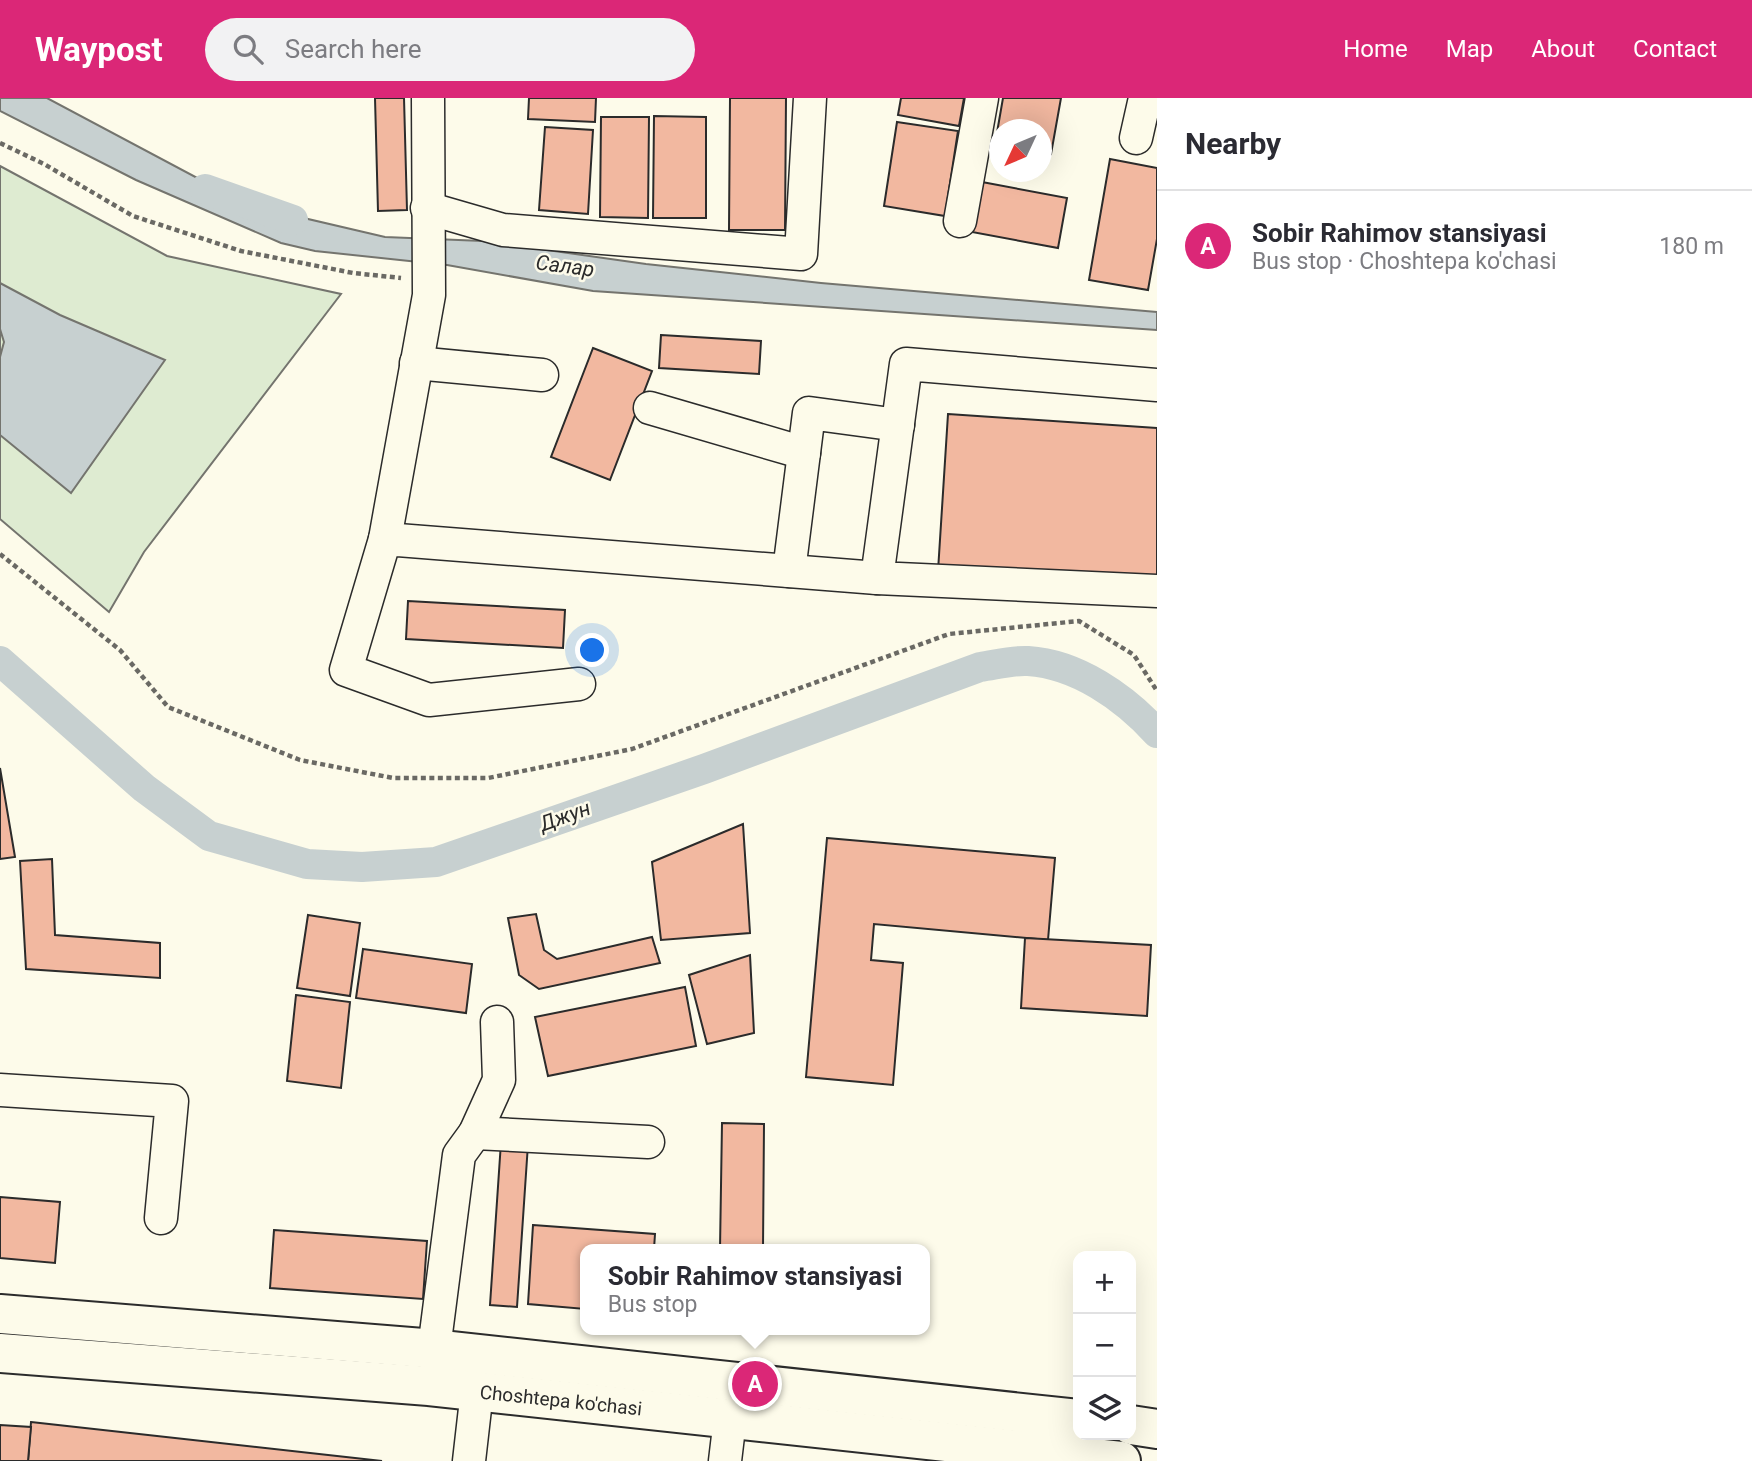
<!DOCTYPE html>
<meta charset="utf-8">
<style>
:root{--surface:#fff;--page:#f2f2f3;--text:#2b2b33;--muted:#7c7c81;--line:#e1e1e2;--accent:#db2777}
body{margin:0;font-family:Roboto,sans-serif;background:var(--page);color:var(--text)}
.controls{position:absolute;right:21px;bottom:21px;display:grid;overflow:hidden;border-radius:14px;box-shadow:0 7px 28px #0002}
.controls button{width:63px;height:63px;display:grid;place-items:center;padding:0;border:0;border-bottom:2px solid var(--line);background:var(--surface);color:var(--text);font:35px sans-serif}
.compass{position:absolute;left:989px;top:21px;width:63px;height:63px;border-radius:50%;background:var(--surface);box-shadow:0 7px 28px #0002;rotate:226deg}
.you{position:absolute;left:593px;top:553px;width:24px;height:24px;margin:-18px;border:5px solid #fff;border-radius:50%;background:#1a73e8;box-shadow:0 0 0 10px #1a73e833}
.badge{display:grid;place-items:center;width:46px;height:46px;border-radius:50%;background:var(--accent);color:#fff;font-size:23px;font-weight:700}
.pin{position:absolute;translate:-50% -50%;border:4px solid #fff;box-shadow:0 2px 7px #0006}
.popup{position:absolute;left:580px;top:1146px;width:350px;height:91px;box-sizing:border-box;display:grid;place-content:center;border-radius:14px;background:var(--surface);filter:drop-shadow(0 2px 5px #0005);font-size:23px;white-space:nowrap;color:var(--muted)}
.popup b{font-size:26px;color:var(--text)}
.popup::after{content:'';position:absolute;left:50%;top:100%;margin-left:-14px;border:14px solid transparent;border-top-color:var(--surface)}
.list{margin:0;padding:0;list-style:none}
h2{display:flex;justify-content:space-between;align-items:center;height:91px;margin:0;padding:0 28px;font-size:30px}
h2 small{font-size:23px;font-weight:400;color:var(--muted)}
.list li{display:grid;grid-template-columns:46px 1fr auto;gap:21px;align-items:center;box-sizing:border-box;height:112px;padding:0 28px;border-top:2px solid var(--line)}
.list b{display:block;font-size:26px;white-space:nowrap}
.list p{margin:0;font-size:23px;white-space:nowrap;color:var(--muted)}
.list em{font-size:23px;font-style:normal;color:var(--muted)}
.icon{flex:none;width:38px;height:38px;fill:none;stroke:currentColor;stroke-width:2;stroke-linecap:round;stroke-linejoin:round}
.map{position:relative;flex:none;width:1157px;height:1363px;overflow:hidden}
header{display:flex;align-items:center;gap:42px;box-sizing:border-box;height:98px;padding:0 35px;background:var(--accent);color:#fff}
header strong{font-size:33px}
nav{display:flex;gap:38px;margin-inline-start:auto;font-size:24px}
.search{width:490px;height:63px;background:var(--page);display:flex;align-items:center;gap:18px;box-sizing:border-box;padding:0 24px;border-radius:38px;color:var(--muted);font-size:26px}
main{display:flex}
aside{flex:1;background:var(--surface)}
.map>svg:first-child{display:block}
</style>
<header>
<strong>Waypost</strong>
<div class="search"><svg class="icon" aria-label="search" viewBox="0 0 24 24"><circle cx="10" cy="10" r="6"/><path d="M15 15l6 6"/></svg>Search here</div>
<nav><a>Home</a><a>Map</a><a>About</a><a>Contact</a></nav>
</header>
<main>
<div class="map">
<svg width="1157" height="1363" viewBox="0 0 1157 1363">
<rect width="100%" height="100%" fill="#fdfbea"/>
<polygon fill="#deebd1" stroke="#74746e" stroke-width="2" points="0,68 167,158 341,196 144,454 109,514 0,421"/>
<g fill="#c7d0d0" stroke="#74746e" stroke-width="2">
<polygon points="0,0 47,0 248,107 385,139 483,143 646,166 821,185 1157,214 1157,232 593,193 447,167 315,153 281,145 136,82 0,13"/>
<polygon points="0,185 60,217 165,262 71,395 0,337 0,259 4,244 0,231"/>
</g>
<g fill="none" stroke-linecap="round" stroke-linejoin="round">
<g stroke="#c7d0d0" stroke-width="30">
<polyline points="205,91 293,122"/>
<path d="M0 563 144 690 209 738 307 766 362 769 436 764 704 671 980 569C995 567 1013 562 1028 563 1077 566 1124 599 1157 635"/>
</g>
</g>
<g fill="#f2b8a0" stroke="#2b2b2b" stroke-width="2">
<polygon points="375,0 404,0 407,112 378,113"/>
<polygon points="529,0 596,0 595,24 528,21"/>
<polygon points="730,0 786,0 785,132 729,132"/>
<polygon points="901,0 964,0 959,28 898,17"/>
<polygon points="1003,0 1061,0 1051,56 1042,54 1042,32 1000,32 1000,47 995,46"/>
<polygon points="654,18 706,19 706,120 653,120"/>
<polygon points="601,19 649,19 648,120 600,119"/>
<polygon points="897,24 958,33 945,118 884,108"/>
<polygon points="545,29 593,32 588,116 539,112"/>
<polygon points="1110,61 1157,70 1157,141 1148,192 1089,182"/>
<polygon points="982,84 1067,100 1058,150 972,134"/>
<polygon points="661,237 761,243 759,276 659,270"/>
<polygon points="593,250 652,273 610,382 551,359"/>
<polygon points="948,316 1157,330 1157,488 938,473"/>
<polygon points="408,503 565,512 563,550 406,541"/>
<polygon points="0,670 15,759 0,761"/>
<polygon points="743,726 750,835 661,842 652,764"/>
<polygon points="827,740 1055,760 1048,842 874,826 871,862 903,865 893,987 806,979"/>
<polygon points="52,761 55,837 160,845 160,880 26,871 20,763"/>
<polygon points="536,816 544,852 557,861 652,839 660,865 539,891 519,877 508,820"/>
<polygon points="308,817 360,825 350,898 297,890"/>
<polygon points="1025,840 1151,847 1147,918 1021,910"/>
<polygon points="363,851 472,866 466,915 356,900"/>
<polygon points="750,857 754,935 707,946 689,877"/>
<polygon points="685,889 696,948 548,978 535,919"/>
<polygon points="296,897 350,904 341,990 287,983"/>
<polygon points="722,1025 764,1026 763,1151 720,1151"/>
<polygon points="501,1044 528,1046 517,1209 490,1207"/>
<polygon points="0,1099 60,1104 55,1165 0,1160"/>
<polygon points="533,1127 655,1136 654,1151 585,1151 585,1211 528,1206"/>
<polygon points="274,1132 427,1143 423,1201 270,1190"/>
<polygon points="31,1324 382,1363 28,1363"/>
<polygon points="0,1327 31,1329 28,1363 0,1363"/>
</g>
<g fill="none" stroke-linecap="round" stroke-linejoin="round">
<g stroke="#2b2b2b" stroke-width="35">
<g id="minor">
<polyline points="1136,40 1145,0"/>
<polyline points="427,110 503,132 801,156 810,0"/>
<polyline points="960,123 982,0"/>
<polyline points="416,265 542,277"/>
<polyline points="1157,287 906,266 877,480 1157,493"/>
<polyline points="650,310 804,355"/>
<polyline points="385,441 429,197 428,0"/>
<polyline points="789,473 809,315 898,327"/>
<polyline points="579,586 429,602 346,572 385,441 877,480"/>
<polyline points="0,992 172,1003 161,1120"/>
<polyline points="475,1035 648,1044"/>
<polyline points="434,1251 459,1057 475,1035 499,982 497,924"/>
<polyline points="469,1363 477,1293"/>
<polyline points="725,1363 730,1321"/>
</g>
</g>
<g stroke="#2b2b2b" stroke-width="42">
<g id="major">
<polyline points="0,1216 423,1250 1078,1321"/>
<polyline points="0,1255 429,1288 1121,1363"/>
<polyline points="1131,1327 1157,1331"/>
</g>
</g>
<g stroke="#6a6964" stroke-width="4.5" stroke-dasharray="5 3.5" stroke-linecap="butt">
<polyline points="0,45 44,66 133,118 241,153 353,175 401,180"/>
<polyline points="0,456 120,552 168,609 300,662 393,680 488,680 632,651 949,536 1079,523 1134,557 1157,593"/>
</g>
<use href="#minor" stroke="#fdfbea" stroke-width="32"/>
<use href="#major" stroke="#fdfbea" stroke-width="38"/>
</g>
<g text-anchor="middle" stroke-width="5" stroke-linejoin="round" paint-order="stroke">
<g font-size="19" fill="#2b2b2b" stroke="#fdfbea">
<text transform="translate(561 1302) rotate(6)" y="7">Choshtepa ko'chasi</text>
</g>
<g font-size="21" font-style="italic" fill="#2b2b2b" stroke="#fdfbea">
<text transform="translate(565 168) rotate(7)" y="7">Салар</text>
<text transform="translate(565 718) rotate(-20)" y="7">Джун</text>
</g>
</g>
</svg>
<div class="controls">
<button>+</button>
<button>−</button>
<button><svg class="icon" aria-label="layers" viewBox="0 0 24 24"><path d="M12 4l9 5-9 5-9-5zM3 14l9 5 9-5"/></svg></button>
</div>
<svg class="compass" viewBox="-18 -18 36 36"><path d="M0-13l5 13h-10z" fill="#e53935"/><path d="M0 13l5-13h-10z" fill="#7c7c81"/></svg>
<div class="you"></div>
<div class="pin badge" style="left:755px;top:1286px">A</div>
<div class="popup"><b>Sobir Rahimov stansiyasi</b>Bus stop</div>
</div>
<aside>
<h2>Nearby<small></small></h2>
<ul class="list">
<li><span class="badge">A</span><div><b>Sobir Rahimov stansiyasi</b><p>Bus stop · Choshtepa ko'chasi</p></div><em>180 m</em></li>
</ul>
</aside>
</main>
